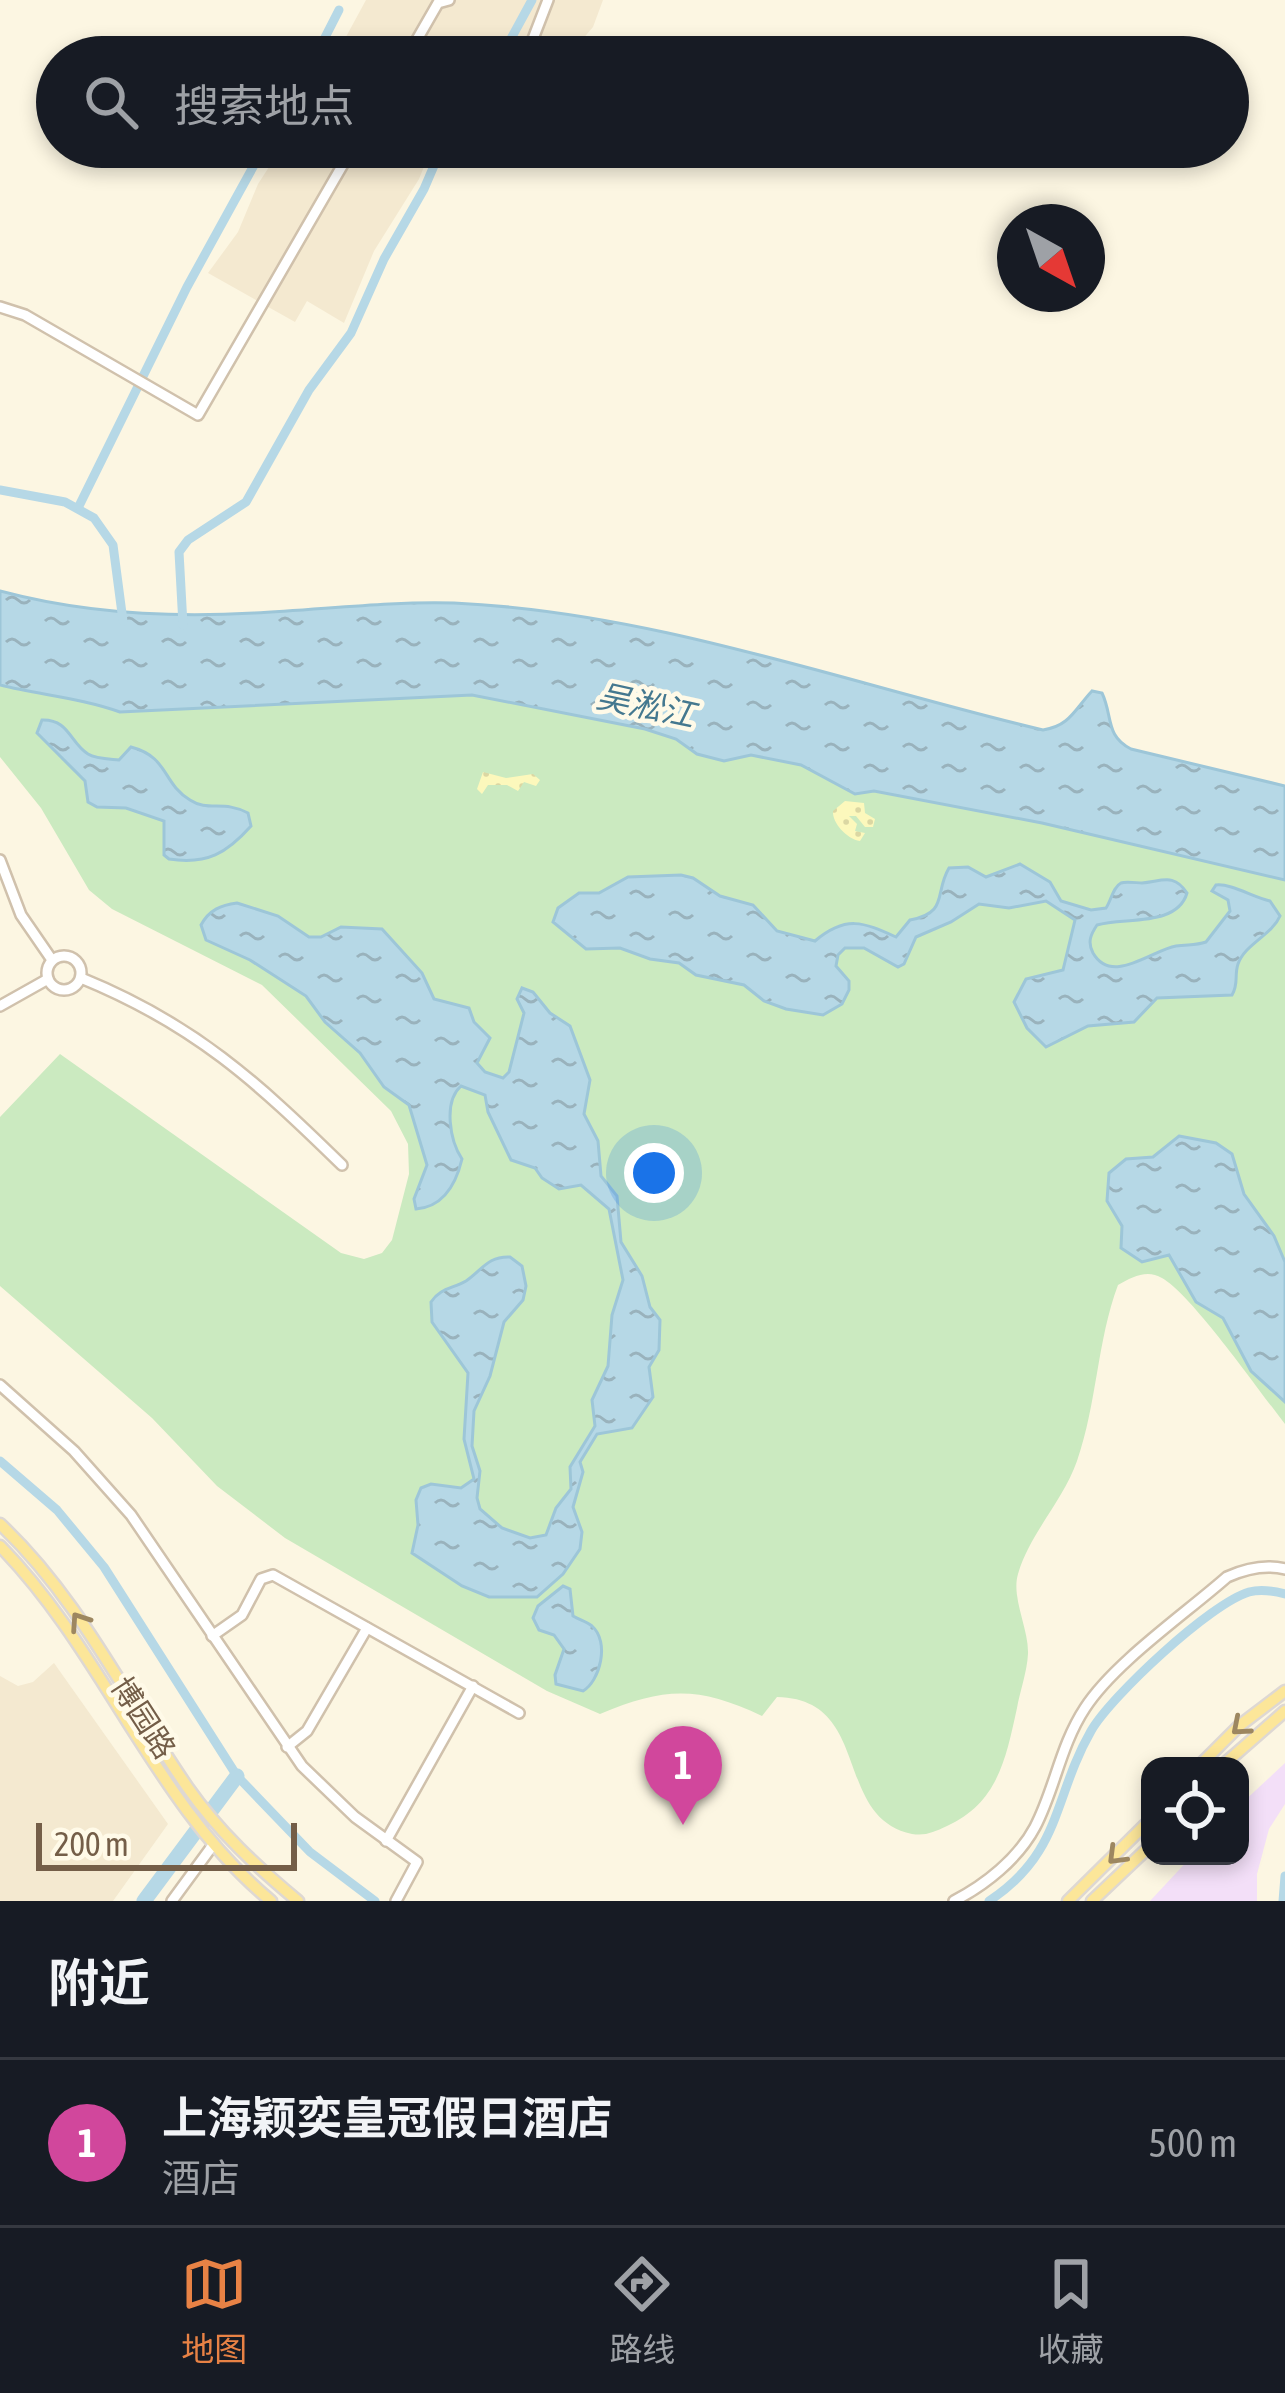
<!DOCTYPE html>
<html lang="zh">
<meta charset="utf-8">
<style>
:root{--surface:#171b24;--page:#242831;--text:#f1f3f6;--muted:#9ea1a6;--line:#363941;--accent:#e88245}
body{margin:0;font-family:"Asap Condensed","Noto Sans SC",sans-serif;background:var(--page);color:var(--text)}
.controls{position:absolute;right:36px;bottom:36px;display:grid;overflow:hidden;border-radius:24px;box-shadow:0 6px 18px #0003}
.controls button{width:108px;height:108px;display:grid;place-items:center;padding:0;border:0;border-bottom:3px solid var(--line);background:var(--surface);color:var(--text);font:60px sans-serif}
.compass{position:absolute;left:997px;top:204px;width:108px;height:108px;border-radius:50%;background:var(--surface);box-shadow:0 6px 18px #0003;rotate:140deg}
.scale{position:absolute;left:36px;bottom:30px;width:261px;box-sizing:border-box;padding-left:12px;border:6px solid #745e48;border-top:0;font-size:33px;line-height:42px;white-space:nowrap;color:#745e48;-webkit-text-stroke:9px #fffae8;paint-order:stroke}
.you{position:absolute;left:654px;top:1173px;width:42px;height:42px;margin:-30px;border:9px solid #fff;border-radius:50%;background:#1a73e8;box-shadow:0 0 0 18px #1a73e833}
.badge{display:grid;place-items:center;width:78px;height:78px;border-radius:50%;background:var(--accent);color:#fff;font-size:39px;font-weight:700}
.pin{position:absolute;translate:-50% -99px;filter:drop-shadow(0 3px 6px #0008)}
.pin::after{content:'';position:absolute;top:63px;width:42px;height:36px;background:inherit;clip-path:polygon(0 0,100% 0,50% 100%)}
.list{margin:0;padding:0;list-style:none}
h2{display:flex;justify-content:space-between;align-items:center;height:156px;margin:0;padding:0 48px;font-size:51px}
h2 small{font-size:39px;font-weight:400;color:var(--muted)}
.list li{display:grid;grid-template-columns:78px 1fr auto;gap:36px;align-items:center;box-sizing:border-box;height:168px;padding:0 48px;border-top:3px solid var(--line)}
.list b{display:block;font-size:45px;white-space:nowrap}
.list p{margin:0;font-size:39px;white-space:nowrap;color:var(--muted)}
.list em{font-size:39px;font-style:normal;color:var(--muted)}
.icon{flex:none;width:66px;height:66px;fill:none;stroke:currentColor;stroke-width:2;stroke-linecap:round;stroke-linejoin:round}
.map{position:relative;flex:none;width:1285px;height:1901px;overflow:hidden}
.search{position:absolute;background:var(--surface);box-shadow:0 6px 18px #0003;left:36px;right:36px;top:36px;height:132px;display:flex;align-items:center;gap:30px;box-sizing:border-box;padding:0 42px;border-radius:66px;color:var(--muted);font-size:45px}
.sheet{height:324px;background:var(--surface)}
nav{display:flex;justify-content:space-around;align-items:center;box-sizing:border-box;height:168px;border-top:3px solid var(--line);background:var(--surface);font-size:33px;color:var(--muted)}
nav a{display:grid;justify-items:center;gap:6px}
nav .on{color:var(--accent)}
.map>svg:first-child{display:block}
</style>
<div class="map">
<svg width="1285" height="1901" viewBox="0 0 1285 1901">
<defs>
<pattern id="sand-dots" width="8" height="8" patternUnits="userSpaceOnUse" patternTransform="scale(3)"><rect width="8" height="8" fill="#fcf8bc"/><path d="M2 2h.1M6 6h.1" fill="none" stroke="#dbd7a3" stroke-width="1.8" stroke-linecap="round"/></pattern>
<pattern id="water-ripples" width="26" height="14" patternUnits="userSpaceOnUse" patternTransform="scale(3)"><rect width="26" height="14" fill="#b6d8e6"/><path d="M2 4q2-2 4 0t4 0M15 11q2-2 4 0t4 0" fill="none" stroke="#99b2bc"/></pattern>
</defs>
<rect width="100%" height="100%" fill="#fcf6e2"/>
<g fill="#f4e9d0">
<polygon points="366,0 603,0 593,27 581,41 573,38 565,57 335,57"/>
<polygon points="282,147 432,147 419,179 374,251 344,323 307,301 295,322 208,273 238,232 258,184"/>
<polygon points="54,1663 168,1824 113,1901 0,1901 0,1676 18,1686 33,1682"/>
</g>
<polygon fill="#f3dff8" points="1285,1763 1285,1804 1269,1829 1257,1874 1257,1901 1150,1901 1192,1856 1240,1856 1240,1805"/>
<path fill="#cbeac0" d="M0 685 93 702 120 712 472 695 645 729 676 739 697 754 723 761 751 755 802 765 855 794 874 791 1042 823 1285 880V1424C1259 1391 1192 1295 1162 1278 1147 1269 1132 1277 1118 1285 1097 1341 1097 1404 1077 1461 1063 1501 1030 1533 1018 1574 1011 1598 1029 1629 1028 1654 1027 1672 1020 1691 1017 1708 1006 1758 998 1803 947 1826 934 1832 926 1836 912 1834 832 1817 873 1699 777 1697L762 1716C698 1686 665 1687 600 1714L547 1691 285 1538 217 1486 152 1418 0 1286V1117L60 1054 341 1253 364 1259 382 1253 392 1240 409 1174 408 1144 391 1111 262 985 112 909 89 890 41 808 0 757Z"/>
<g fill="url(#sand-dots)">
<polygon points="483,772 506,778 533,774 540,780 536,786 524,782 518,791 507,785 488,785 482,794 477,789"/>
<path d="M845 801 864 803 865 813 875 819 873 827H865L856 816H849L857 824 855 831 865 833 860 841C847 839 832 823 833 811Z"/>
</g>
<g fill="url(#water-ripples)" stroke="#9dc6d8" stroke-width="3">
<path d="M0 591C82 613 169 618 254 613 321 610 387 601 454 603 655 612 849 684 1043 730 1070 726 1075 709 1092 691L1102 693C1113 716 1105 736 1131 749L1285 786V880L1042 823 874 791 855 794 801 765 751 755 724 761 697 754 676 739 645 729 472 695 120 712C81 698 40 695 0 685Z"/>
<path d="M42 720C69 719 70 743 88 754 96 759 110 759 119 760L131 747C169 757 162 783 190 800 208 812 224 800 248 813L251 826C227 853 207 865 169 859L164 855V821L126 808 97 807 88 802 85 781 37 733Z"/>
<path d="M1020 864 1050 882 1061 901 1091 910 1106 908C1111 901 1113 887 1121 883 1126 881 1137 883 1142 883 1163 881 1174 873 1187 893 1177 927 1125 917 1097 925 1091 934 1087 942 1093 953 1112 986 1152 950 1176 946 1187 944 1195 946 1206 942L1230 911 1228 900 1212 891 1216 885C1230 883 1253 897 1270 901L1280 916C1272 935 1245 944 1238 964 1234 976 1239 983 1232 995L1157 998 1134 1022 1088 1026 1046 1047 1027 1028 1014 1002 1026 979 1063 970 1075 920 1046 901 1009 908 979 904 951 922 916 937 904 964 898 967 864 948H845L838 955 836 966 849 981V990L842 1004 823 1015 786 1009 764 1001 744 985 696 975 679 963 650 959 620 948 586 949 553 922 558 908 579 893H599L628 877 681 875 693 878 720 896 753 905 777 931 815 941C846 915 863 922 896 937L910 920C949 913 934 893 949 868L968 867 986 877Z"/>
<path d="M237 903 278 916 309 937H321L341 927 382 929 422 973 434 999 469 1008 474 1022 490 1038 477 1063 485 1072 503 1078 509 1072 524 1013 517 999 522 988 533 992 550 1013 570 1026 590 1080 584 1114 598 1141 601 1176 617 1196 621 1242 642 1276 650 1307 660 1320 659 1350 649 1367 653 1397 632 1428 597 1434 580 1462 583 1472 573 1507 582 1532 580 1549 563 1574 537 1597H489L462 1586 412 1553 418 1525 416 1500 421 1488 431 1484 461 1488 474 1479 464 1439 468 1373 432 1322 431 1302C440 1288 452 1289 466 1281 482 1270 488 1256 510 1257L522 1266 526 1286 523 1300 504 1322 490 1376 474 1411 472 1446 480 1471 477 1498 480 1509 502 1528 530 1538 546 1535 556 1508 571 1489 570 1467 595 1426 592 1400 608 1366 612 1315 623 1280 609 1209 581 1185 559 1189 542 1178 535 1168 511 1160 488 1112 485 1095 461 1086C443 1102 450 1141 462 1159 456 1184 443 1207 416 1209L414 1199 427 1165 409 1105 384 1087 360 1053 325 1022 306 996 250 960 206 940 201 925C209 910 221 905 237 903Z"/>
<polygon points="1179,1136 1216,1143 1232,1154 1244,1194 1274,1236 1285,1262 1285,1402 1251,1371 1223,1318 1196,1302 1169,1255 1142,1262 1121,1248 1122,1226 1107,1201 1109,1173 1126,1159 1153,1157"/>
<path d="M563 1586 570 1589 573 1616C580 1620 587 1622 592 1626 610 1642 600 1681 583 1691L556 1684 555 1675 564 1649 554 1635 539 1630 533 1618 538 1606Z"/>
</g>
<g fill="none" stroke-linecap="round" stroke-linejoin="round">
<g stroke="#b6d8e6" stroke-width="9">
<polyline points="315,57 339,10"/>
<polyline points="501,57 532,0"/>
<polyline points="0,490 65,502 94,518 113,545 123,621"/>
<polyline points="79,506 187,287 264,147"/>
<polyline points="183,625 179,552 188,540 246,502 309,390 351,333 384,259 424,189 442,147"/>
<polyline points="0,1461 57,1510 104,1567 237,1776 310,1852 375,1901"/>
<path d="M989 1901C1062 1853 1053 1797 1091 1731 1111 1696 1211 1603 1249 1592 1260 1589 1274 1591 1285 1594"/>
<polyline points="1283,1901 1285,1876"/>
</g>
<polyline stroke="#b6d8e6" stroke-width="15" points="144,1901 237,1776"/>
<g stroke="#d0c1ac" stroke-width="14">
<g id="minor">
<polyline points="407,57 438,3 449,0"/>
<polyline points="526,57 548,0"/>
<polyline points="0,307 25,315 198,415 353,147"/>
<polyline points="0,860 21,915 52,960"/>
<circle cx="64" cy="973" r="17"/>
<path d="M81 978C194 1024 256 1081 342 1165"/>
<polyline points="0,1006 48,979"/>
<polyline points="0,1385 74,1451 131,1515 302,1766 355,1817 417,1862 396,1901"/>
<polyline points="212,1636 242,1615 261,1579 273,1575 519,1713"/>
<polyline points="287,1747 307,1731 367,1628"/>
<polyline points="386,1841 473,1686"/>
<polyline points="172,1901 213,1845"/>
<path d="M954 1901C985 1885 1018 1859 1035 1827 1055 1789 1060 1746 1085 1708 1114 1663 1185 1614 1227 1577 1245 1569 1265 1564 1285 1569"/>
</g>
</g>
<g stroke="#ded8d3" stroke-width="15">
<g id="major">
<path d="M0 1524C79 1598 127 1700 188 1788 219 1832 257 1867 298 1901"/>
<path d="M0 1546C105 1653 154 1804 271 1901"/>
<polyline points="1199,1766 1239,1726 1285,1691"/>
<polyline points="1222,1766 1285,1711"/>
<polyline points="1068,1901 1150,1820"/>
<polyline points="1092,1901 1150,1846"/>
</g>
</g>
<use href="#minor" stroke="#fff" stroke-width="9"/>
<use href="#major" stroke="#fce699" stroke-width="10"/>
</g>
<defs><path id="oneway-chevron" d="M-2-3.5L2.5 0L-2 3.5" fill="none" stroke-width="1.6" stroke-linecap="round" stroke-linejoin="round" transform="scale(3)"/></defs>
<g stroke="#9d8760">
<use href="#oneway-chevron" transform="translate(79 1621) rotate(-124)"/>
<use href="#oneway-chevron" transform="translate(1240 1727) rotate(139)"/>
<use href="#oneway-chevron" transform="translate(1116 1856) rotate(135)"/>
</g>
<g text-anchor="middle" stroke-width="9" stroke-linejoin="round" paint-order="stroke">
<g font-size="30" fill="#745e48" stroke="#fffae8">
<text transform="translate(143 1718) rotate(57)" y="10">博园路</text>
</g>
<g font-size="33" font-style="italic" fill="#44788f" stroke="#fffae8">
<text transform="translate(646 705) rotate(12)" y="12">吴淞江</text>
</g>
</g>
</svg>
<div class="controls">
<button><svg class="icon" aria-label="locate" viewBox="0 0 24 24"><circle cx="12" cy="12" r="6"/><path d="M12 2v4M12 18v4M2 12h4M18 12h4"/></svg></button>
</div>
<svg class="compass" viewBox="-18 -18 36 36"><path d="M0-13l5 13h-10z" fill="#e53935"/><path d="M0 13l5-13h-10z" fill="#9ea1a6"/></svg>
<div class="scale">200 m</div>
<div class="you"></div>
<div class="pin badge" style="left:683px;top:1825px;background:#d1479c">1</div>
<div class="search"><svg class="icon" aria-label="search" viewBox="0 0 24 24"><circle cx="10" cy="10" r="6"/><path d="M15 15l6 6"/></svg>搜索地点</div>
</div>
<section class="sheet">
<h2>附近<small></small></h2>
<ul class="list">
<li><span class="badge" style="background:#d1479c">1</span><div><b>上海颖奕皇冠假日酒店</b><p>酒店</p></div><em>500 m</em></li>
</ul>
</section>
<nav>
<a class="on"><svg class="icon" aria-label="map" viewBox="0 0 24 24"><path d="M3 6l6-2 6 2 6-2v14l-6 2-6-2-6 2zM9 4v14M15 6v14"/></svg>地图</a>
<a><svg class="icon" aria-label="directions" viewBox="0 0 24 24"><path d="M12 3l9 9-9 9-9-9zM9 14v-3h6M13 9l2 2-2 2"/></svg>路线</a>
<a><svg class="icon" aria-label="saved" viewBox="0 0 24 24"><path d="M7 4h10v16l-5-4-5 4z"/></svg>收藏</a>
</nav>
